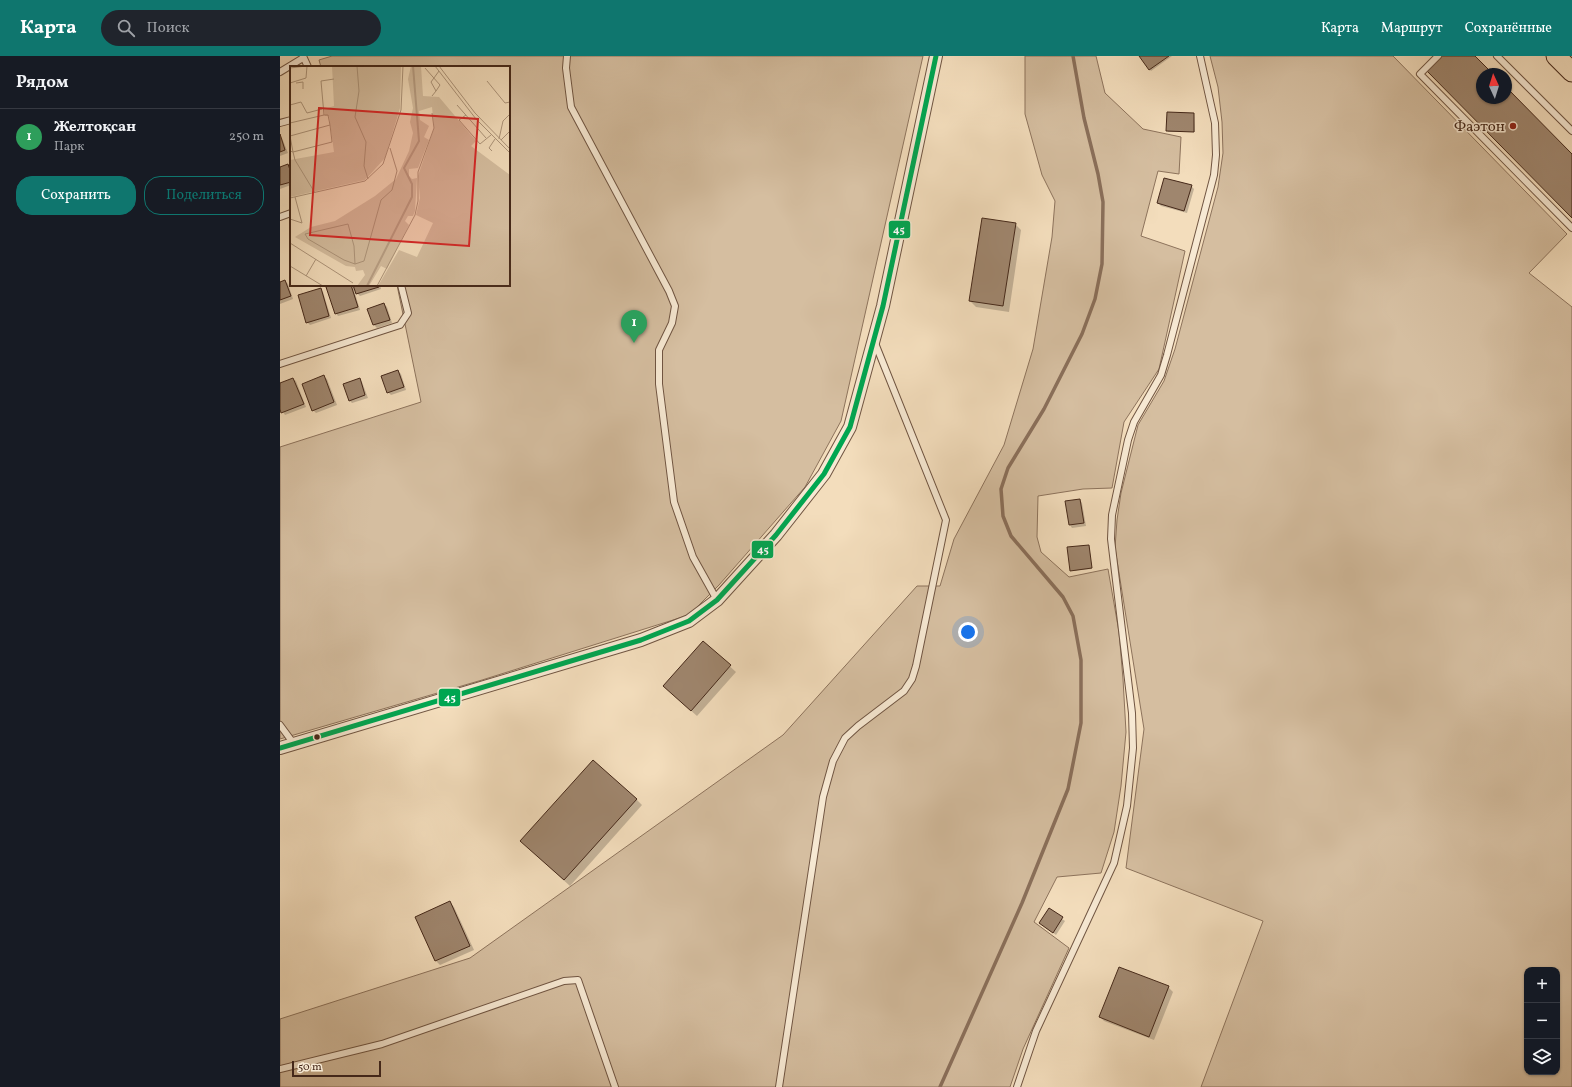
<!DOCTYPE html>
<html lang="ru">
<meta charset="utf-8">
<style>
:root{--surface:#171b24;--page:#20242c;--text:#f1f3f6;--muted:#9ea1a6;--line:#363941;--accent:#0f766e}
body{margin:0;font-family:Vollkorn,serif;background:var(--page);color:var(--text)}
.controls{position:absolute;right:12px;bottom:12px;display:grid;overflow:hidden;border-radius:8px;box-shadow:0 1px 3px #0004}
.controls button{width:36px;height:36px;display:grid;place-items:center;padding:0;border:0;border-bottom:1px solid var(--line);background:var(--surface);color:var(--text);font:20px sans-serif}
.compass{position:absolute;left:1196px;top:12px;width:36px;height:36px;border-radius:50%;background:var(--surface);box-shadow:0 1px 3px #0004;rotate:356deg}
.scale{position:absolute;left:12px;bottom:10px;width:89px;box-sizing:border-box;padding-left:4px;border:2px solid #452819;border-top:0;font-size:11px;line-height:14px;white-space:nowrap;color:#452819;-webkit-text-stroke:3px #f7e9d3;paint-order:stroke}
.you{position:absolute;left:688px;top:576px;width:14px;height:14px;margin:-10px;border:3px solid #fff;border-radius:50%;background:#1a73e8;box-shadow:0 0 0 6px #1a73e833}
.badge{display:grid;place-items:center;width:26px;height:26px;border-radius:50%;background:var(--accent);color:#fff;font-size:13px;font-weight:700}
.pin{position:absolute;translate:-50% -33px;filter:drop-shadow(0 1px 2px #0008)}
.pin::after{content:'';position:absolute;top:21px;width:14px;height:12px;background:inherit;clip-path:polygon(0 0,100% 0,50% 100%)}
.list{margin:0;padding:0;list-style:none}
h2{display:flex;justify-content:space-between;align-items:center;height:52px;margin:0;padding:0 16px;font-size:17px}
h2 small{font-size:13px;font-weight:400;color:var(--muted)}
.list li{display:grid;grid-template-columns:26px 1fr auto;gap:12px;align-items:center;box-sizing:border-box;height:56px;padding:0 16px;border-top:1px solid var(--line)}
.list b{display:block;font-size:15px;white-space:nowrap}
.list p{margin:0;font-size:13px;white-space:nowrap;color:var(--muted)}
.list em{font-size:13px;font-style:normal;color:var(--muted)}
.actions{display:flex;gap:8px;padding:12px 16px}
.actions a{flex:1;padding:9px 0;border:1px solid var(--accent);border-radius:16px;text-align:center;font-size:14px;color:var(--accent)}
.actions .main{background:var(--accent);color:#fff}
.icon{flex:none;width:22px;height:22px;fill:none;stroke:currentColor;stroke-width:2;stroke-linecap:round;stroke-linejoin:round}
.map{position:relative;flex:none;width:1292px;height:1031px;overflow:hidden}
header{display:flex;align-items:center;gap:24px;box-sizing:border-box;height:56px;padding:0 20px;background:var(--accent);color:#fff}
header strong{font-size:19px}
nav{display:flex;gap:22px;margin-inline-start:auto;font-size:14px}
.search{width:280px;height:36px;background:var(--page);display:flex;align-items:center;gap:10px;box-sizing:border-box;padding:0 14px;border-radius:22px;color:var(--muted);font-size:15px}
main{display:flex}
aside{flex:1;background:var(--surface)}
.map>svg:first-child{display:block}
</style>
<header>
<strong>Карта</strong>
<div class="search"><svg class="icon" aria-label="search" viewBox="0 0 24 24"><circle cx="10" cy="10" r="6"/><path d="M15 15l6 6"/></svg>Поиск</div>
<nav><a>Карта</a><a>Маршрут</a><a>Сохранённые</a></nav>
</header>
<main>
<aside>
<h2>Рядом<small></small></h2>
<ul class="list">
<li><span class="badge" style="background:#2e9e5b">1</span><div><b>Желтоқсан</b><p>Парк</p></div><em>250 m</em></li>
</ul>
<div class="actions"><a class="main">Сохранить</a><a>Поделиться</a></div>
</aside>
<div class="map">
<svg width="1292" height="1031" viewBox="0 0 1292 1031">
<rect width="100%" height="100%" fill="#f3ddbc"/>
<filter id="stains"><feTurbulence type="fractalNoise" baseFrequency=".005" numOctaves="4"/><feColorMatrix values="0 0 0 0 .2 0 0 0 0 .09 0 0 0 0 .02 0 0 0 .5 -.17"/></filter>
<radialGradient id="worn" r=".72"><stop offset=".6" stop-color="#630" stop-opacity="0"/><stop offset="1" stop-color="#630" stop-opacity=".3"/></radialGradient>
<g fill="#d5bea0" stroke="#8d735c" fill-rule="evenodd">
<polygon points="52,0 643,0 561,365 525,431 439,529 409,559 202,624 0,683 0,391 141,346 117,229 229,229 229,11 41,11 39,4"/>
<polygon points="745,0 816,0 825,37 863,73 901,81 899,118 878,115 861,180 905,195 879,313 844,366 832,432 803,433 758,440 757,481 761,496 789,521 828,513 839,576 843,623 846,676 841,730 834,776 821,817 777,821 754,866 789,892 743,993 730,1031 0,1031 0,963 190,902 503,679 637,530 660,530 674,483 724,389 753,293 772,181 775,145 762,119 745,58"/>
<path d="M930 0H1113L1287 178 1249 217 1292 251V1031H921L983 865 846 812 864 673 835 492 837 464 841 437 858 369 884 325 895 293 938 131 943 97 942 66 938 31ZM1247 914H1277V1016H1247Z"/>
</g>
<g fill="#0003">
<polygon points="860,0 892,0 871,15"/>
<polygon points="888,57 914,58 915,76 888,76"/>
<polygon points="0,79 2,82 8,97 0,100"/>
<polygon points="8,109 11,113 11,129 0,133 0,112"/>
<polygon points="911,130 914,133 907,157 881,150 878,147"/>
<polygon points="735,168 741,174 729,256 696,251 690,245"/>
<polygon points="5,225 8,228 13,243 0,248 0,227"/>
<polygon points="55,229 100,229 101,233 80,240 74,234 80,254 58,260 56,257"/>
<polygon points="41,233 43,236 51,262 30,269 27,266"/>
<polygon points="104,248 107,251 112,267 97,272 94,269 89,253"/>
<polygon points="118,315 121,318 126,334 111,339 108,336"/>
<polygon points="44,321 47,323 57,349 36,357 33,354"/>
<polygon points="13,323 16,325 26,351 5,359 0,351 0,328"/>
<polygon points="80,323 82,326 88,342 72,347 69,344"/>
<polygon points="800,444 802,447 806,470 792,472 790,469"/>
<polygon points="809,490 812,513 792,515 791,514"/>
<polygon points="423,586 456,616 417,660 390,636"/>
<polygon points="356,743 362,749 290,830 247,791"/>
<polygon points="170,846 174,851 194,894 160,909 156,905 136,861"/>
<polygon points="769,854 785,865 776,879 760,867"/>
<polygon points="888,931 893,936 874,984 824,965 820,961"/>
</g>
<g fill="none" stroke-linecap="round" stroke-linejoin="round">
<polyline stroke="#8a6f5a" stroke-width="3.5" points="660,1031 742,847 788,733 801,667 801,604 793,560 783,541 731,480 723,460 721,433 728,412 764,353 802,278 815,243 822,208 823,146 818,118 804,62 793,0"/>
</g>
<g fill="#9f866e" stroke="#452819">
<polygon points="859,0 889,0 869,14"/>
<polygon points="1158,0 1195,0 1213,18 1202,18 1202,42 1226,42 1226,31 1292,98 1292,162 1145,13"/>
<polygon points="887,56 914,57 914,76 886,75"/>
<polygon points="0,78 5,94 0,96"/>
<polygon points="8,108 11,117 11,126 0,129 0,111"/>
<polygon points="884,122 912,129 904,155 877,147"/>
<polygon points="702,162 736,167 723,250 689,245"/>
<polygon points="5,224 11,240 0,244 0,226"/>
<polygon points="52,229 71,229 78,251 55,258 46,231"/>
<polygon points="73,229 99,229 99,231 76,238"/>
<polygon points="41,232 49,260 26,267 18,239"/>
<polygon points="104,247 110,264 93,269 87,253"/>
<polygon points="118,314 124,331 107,337 101,320"/>
<polygon points="44,319 54,346 32,355 22,328"/>
<polygon points="13,322 24,348 1,357 0,353 0,327"/>
<polygon points="80,322 85,339 69,345 63,328"/>
<polygon points="800,443 804,467 789,469 785,445"/>
<polygon points="809,489 812,512 790,515 787,491"/>
<polygon points="423,585 451,609 411,655 383,630"/>
<polygon points="313,704 357,743 284,824 240,785"/>
<polygon points="170,845 190,890 155,905 135,861"/>
<polygon points="769,852 783,861 773,877 759,867"/>
<polygon points="839,911 889,930 869,981 819,961"/>
</g>
<g fill="none" stroke-linecap="round" stroke-linejoin="round">
<g stroke="#705542" stroke-width="8">
<g id="lane">
<polyline points="23,0 28,11"/>
<polyline points="287,0 286,12 291,51 389,235 395,250 392,267 379,294 379,328 394,446 413,501 437,544"/>
<polyline points="1158,0 1140,18 1292,172"/>
<polyline points="1217,0 1292,75"/>
<polyline points="0,16 23,2"/>
<polyline points="0,67 11,64"/>
<polyline points="0,161 11,157"/>
<polyline points="0,308 120,269 128,257 121,229"/>
<polyline points="0,669 14,688"/>
<polyline points="0,1013 102,988 284,925 298,924 335,1031"/>
<polyline points="499,1031 543,741 553,705 565,682 578,670 624,635 632,623 636,610 666,464 595,287"/>
<polyline points="737,1031 756,975 834,807 847,750 853,692 852,657 831,483 832,459 848,384 854,366 881,319 887,299 934,119 936,99 935,67 920,0"/>
</g>
</g>
<g stroke="#705542" stroke-width="14">
<polyline id="street" points="0,692 361,584 409,565 437,544 496,479 544,418 570,371 603,250 656,0"/>
</g>
<g stroke="#452819" stroke-width="21">
<polyline id="primary" points="1276,0 1292,16"/>
</g>
<use href="#lane" stroke="#f7e9d3" stroke-width="6"/>
<use href="#street" stroke="#f7e9d3" stroke-width="12"/>
<use href="#primary" stroke="#f3ddbc" stroke-width="19"/>
<g stroke="#f7e9d3" stroke-width="8">
<polyline id="bus-1" points="0,692 361,584 409,565 437,544 496,479 544,418 570,371 603,250 656,0"/>
</g>
<use href="#bus-1" stroke="#00a651" stroke-width="5"/>
</g>
<circle fill="#8f2418" stroke="#f7e9d3" stroke-width="1.5" cx="1233" cy="70" r="4"/>
<circle fill="#452819" stroke="#f7e9d3" stroke-width="1.5" cx="37" cy="681" r="3.5"/>
<g text-anchor="middle" stroke-width="3" stroke-linejoin="round" paint-order="stroke">
<g font-size="15" fill="#452819" stroke="#f7e9d3" text-anchor="end">
<text x="1225" y="75">Фаэтон</text>
</g>
</g>
<g transform="translate(10 10)">
<rect width="220" height="220" fill="#f3ddbc"/>
<path d="M42 0H111L110 42 95 92 75 114 0 131V94L44 86 39 50H35L34 43 44 40ZM121 0H131L133 30 149 31 186 75 181 80 220 109V220H88L109 184 127 191 143 157 126 149 130 132 128 110 144 62 142 41 129 45 130 54 139 60 134 71 139 74 128 102 119 103V110L122 113 127 112 125 145 123 150H118L115 155 119 159 97 203 91 200 79 220H67L75 209 73 204 66 205 65 201 56 200 5 171 21 161 45 155 85 130 106 113 119 85 123 67 120 56 123 42 118 13Z" fill="#d5bea0"/>
<path fill="none" stroke="#b89f85" stroke-width="2" d="M77 220 122 131V118L114 102 129 75 123 0"/>
<path fill="none" stroke="#ad957b" stroke-width="1" d="M67 0 69 25 65 51 76 76 74 100 78 113M145 0 186 53 220 87M149 0 185 47 220 83M0 2 16 0M135 2 150 19 146 25M197 15 215 37 220 36M0 17 16 12 17 0M6 17 13 16V23M142 30 146 25 141 16 149 5M0 39 11 36 17 47 32 43M167 39 196 72M34 49H38L40 59M176 49 169 54 190 78 201 69M0 57 34 49 31 15 44 13M40 59 42 76 3 86 0 70ZM209 73 213 55 220 48M211 74 220 65M0 85 3 86 5 94 25 127M202 85 199 82 205 73M0 132 75 115 93 98 111 44 113 0M0 153 12 157 5 131M0 177 63 217M65 198 64 180 58 158 15 168 18 173 54 194 65 198 74 195 91 134 102 124 107 105 100 82M0 200 33 220M16 210 26 193M87 220 125 149 128 135V106L144 62 142 47"/>
<path fill="#d62828" fill-opacity="0.15" stroke="#d62828" stroke-width="2" d="M29 42 188 53 179 180 20 169Z"/>
<rect width="220" height="220" fill="none" stroke="#452819" stroke-width="2"/>
</g>
<g stroke="#f7e9d3" stroke-width="1.5">
<rect x="608" y="164" width="23" height="19" rx="4" fill="#00a651"/>
<rect x="471" y="484" width="23" height="19" rx="4" fill="#00a651"/>
<rect x="158" y="632" width="23" height="19" rx="4" fill="#00a651"/>
</g>
<g font-size="11" text-anchor="middle" font-weight="bold" fill="#fff">
<text x="619" y="177">45</text>
<text x="483" y="497">45</text>
<text x="170" y="645">45</text>
</g>
<rect width="100%" height="100%" filter="url(#stains)"/>
<rect width="100%" height="100%" fill="url(#worn)"/>
</svg>
<div class="controls">
<button>+</button>
<button>−</button>
<button><svg class="icon" aria-label="layers" viewBox="0 0 24 24"><path d="M12 4l9 5-9 5-9-5zM3 14l9 5 9-5"/></svg></button>
</div>
<svg class="compass" viewBox="-18 -18 36 36"><path d="M0-13l5 13h-10z" fill="#e53935"/><path d="M0 13l5-13h-10z" fill="#9ea1a6"/></svg>
<div class="scale">50 m</div>
<div class="you"></div>
<div class="pin badge" style="left:354px;top:287px;background:#2e9e5b">1</div>
</div>
</main>
